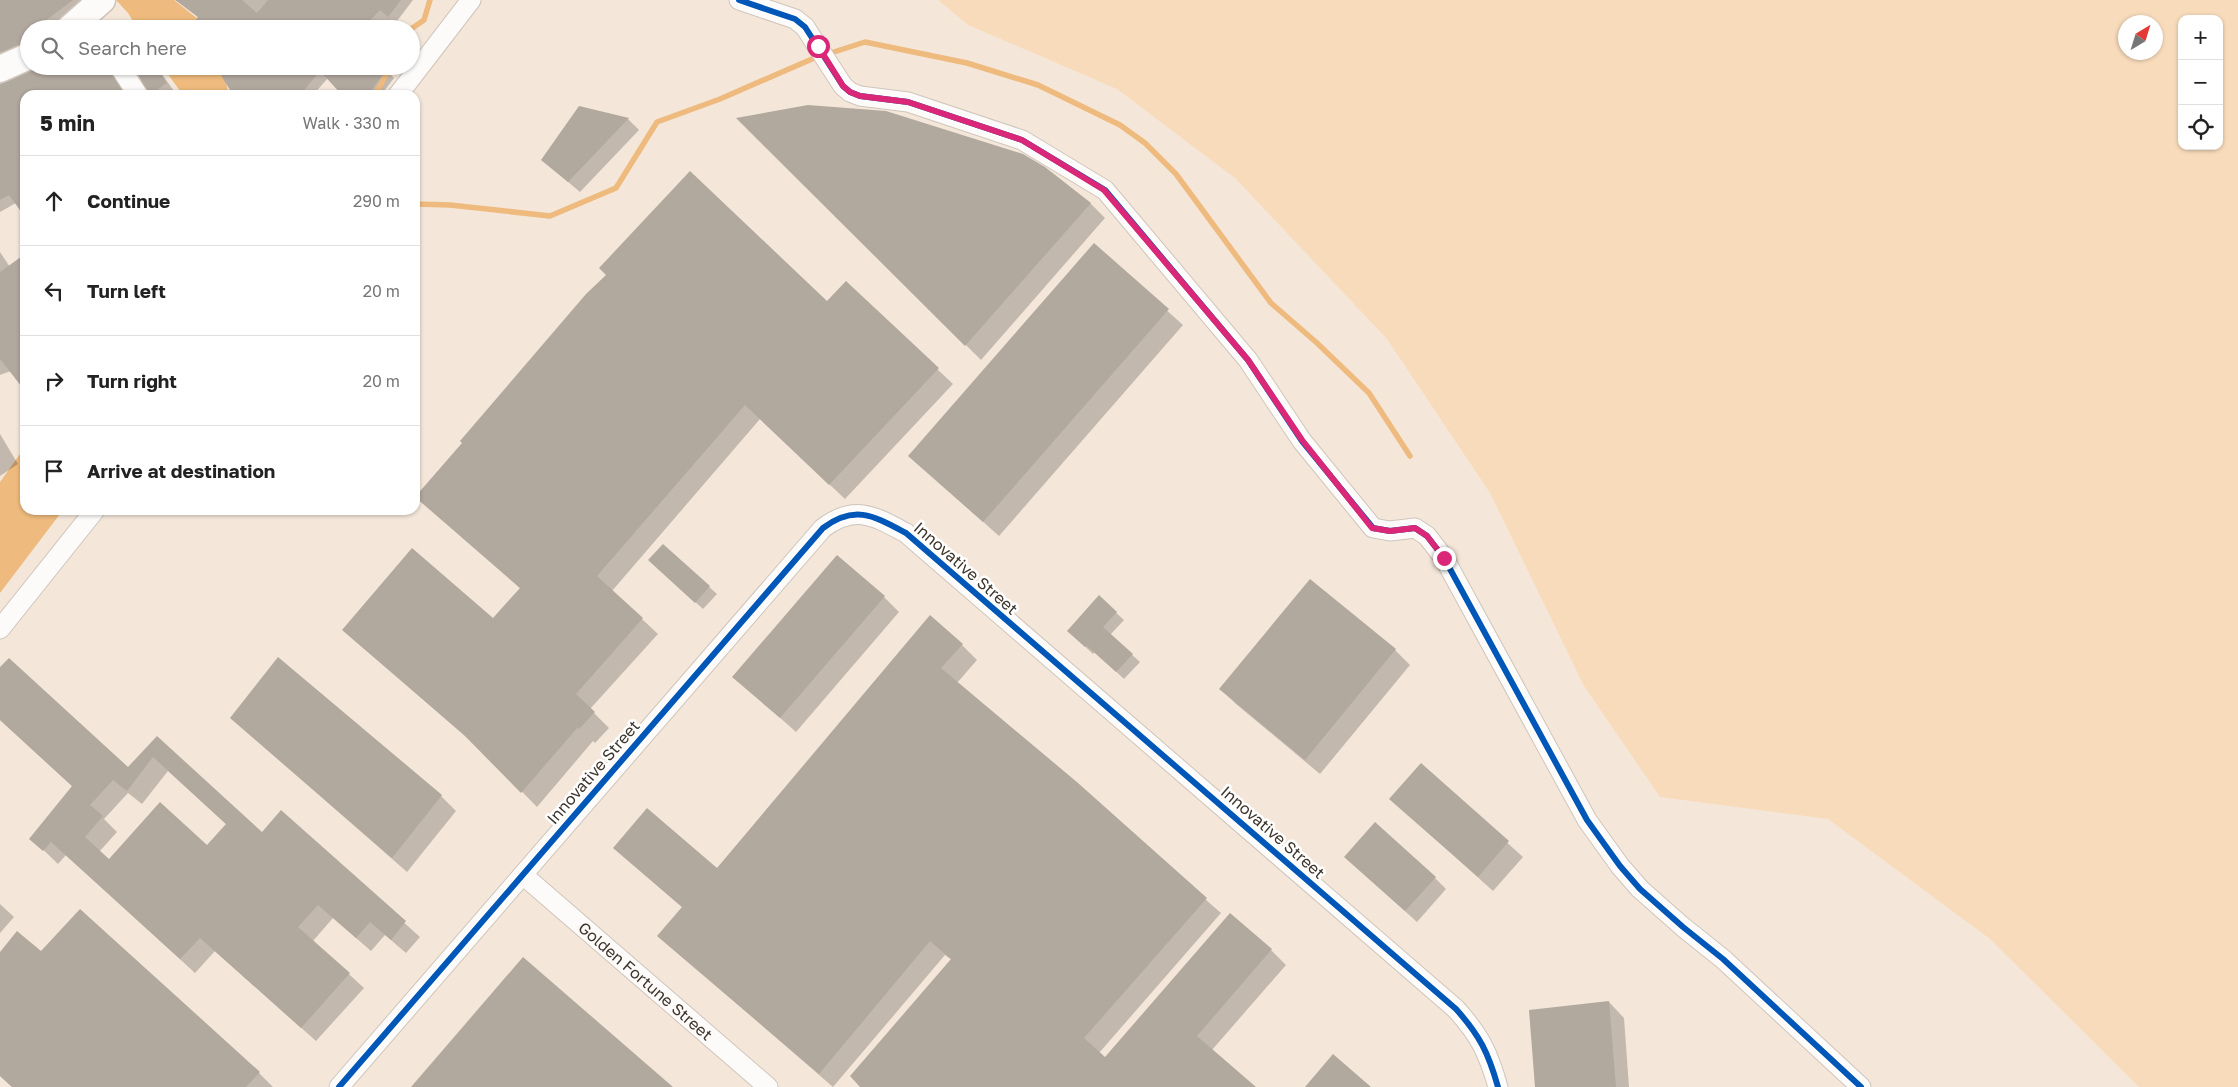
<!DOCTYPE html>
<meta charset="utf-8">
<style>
:root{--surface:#fff;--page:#f2f2f2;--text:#222;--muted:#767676;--line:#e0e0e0}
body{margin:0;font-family:"Golos Text",sans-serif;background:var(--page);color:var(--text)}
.controls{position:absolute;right:15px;top:15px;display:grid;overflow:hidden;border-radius:10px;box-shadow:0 1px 4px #0004}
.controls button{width:45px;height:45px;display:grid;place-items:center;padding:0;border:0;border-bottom:1px solid var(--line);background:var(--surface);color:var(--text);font:25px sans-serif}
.compass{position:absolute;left:2118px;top:15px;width:45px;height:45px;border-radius:50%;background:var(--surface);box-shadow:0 1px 4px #0004;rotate:38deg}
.stop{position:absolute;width:15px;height:15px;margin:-11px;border:4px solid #db2777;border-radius:50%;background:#fff}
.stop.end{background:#db2777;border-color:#fff;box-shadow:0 1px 5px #0008}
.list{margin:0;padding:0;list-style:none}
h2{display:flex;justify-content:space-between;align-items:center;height:65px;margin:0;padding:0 20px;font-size:21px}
h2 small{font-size:16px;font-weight:400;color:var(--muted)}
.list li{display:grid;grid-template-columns:32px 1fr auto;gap:15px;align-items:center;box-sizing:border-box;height:90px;padding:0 20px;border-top:1px solid var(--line)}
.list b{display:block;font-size:19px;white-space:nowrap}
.list em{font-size:16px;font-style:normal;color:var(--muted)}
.icon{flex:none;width:28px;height:28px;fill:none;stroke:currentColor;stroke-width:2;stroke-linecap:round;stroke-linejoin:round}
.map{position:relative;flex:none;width:2238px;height:1087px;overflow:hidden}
.search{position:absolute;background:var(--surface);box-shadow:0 1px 4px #0004;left:20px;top:20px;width:400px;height:55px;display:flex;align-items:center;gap:12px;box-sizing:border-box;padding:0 18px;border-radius:28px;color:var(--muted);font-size:19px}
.panel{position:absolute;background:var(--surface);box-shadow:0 1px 4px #0004;left:20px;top:90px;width:400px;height:425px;border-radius:15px}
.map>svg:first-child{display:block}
</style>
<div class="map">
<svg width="2238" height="1087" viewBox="0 0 2238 1087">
<rect width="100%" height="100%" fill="#f4e7da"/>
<path fill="#f8dbbb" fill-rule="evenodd" d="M938 0H2238V1087H2139L1990 939 1828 819 1660 797 1584 686 1490 493 1387 339 1236 179 1117 89 968 25ZM2182 19H2219V146H2182ZM2126 22H2156V52H2126Z"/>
<g fill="#eeba7d">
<polygon points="116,0 174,0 198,19 204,29 138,29 128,13"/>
<polygon points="162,66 222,66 229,95 183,95"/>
<polygon points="25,447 25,510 63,510 0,593 0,482"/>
</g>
<g fill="#0003" fill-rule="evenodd">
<polygon points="0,0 82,0 84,5 53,29 29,29 29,48 9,59 0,51"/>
<polygon points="189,0 413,0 391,29 196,29 199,18 185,6"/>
<polygon points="121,21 129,29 110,29"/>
<polygon points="41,66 119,66 115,74 126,95 25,95 25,216 16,203 0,212 0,96"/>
<polygon points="156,66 174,91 167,95 151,95"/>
<polygon points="227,66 395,66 390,74 394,78 381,95 344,95 328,78 313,95 232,95 234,93"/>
<polygon points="579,108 628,119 639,130 580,192 542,160"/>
<polygon points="739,119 1090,203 1105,218 981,360"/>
<polygon points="1094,245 1183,325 999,536 925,470"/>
<polygon points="0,252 10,267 25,255 25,389 11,371 0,375"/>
<polygon points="846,283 953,384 845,499 760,419 612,591 658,634 590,709 609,728 595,743 593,741 537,807 480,749 344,630 493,620 521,589 417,497 828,303"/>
<polygon points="0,434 18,464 0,476"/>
<polygon points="664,546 717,594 703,609 657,568"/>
<polygon points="884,597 899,612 796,732 734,677"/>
<polygon points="1099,597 1124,620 1110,635 1140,662 1124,679 1095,652 1093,654 1076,638"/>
<polygon points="962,645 977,660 957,683 1221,913 1099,1053 1105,1059 1271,950 1286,965 1212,1050 1254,1087 862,1087 952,960 945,955 833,1087 659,936 683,908 630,862 717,870"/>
<polygon points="1395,650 1410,665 1320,774 1236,704 1221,689"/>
<path d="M0 669 128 769 157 738 262 834 281 812 420 937 406 953 385 935 371 951 333 918 313 941 364 988 316 1041 215 951 195 973 66 855 58 864 31 838 73 787 0 720ZM168 771 227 825 207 846 109 861 99 852 117 832 104 819 128 793 142 804Z"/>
<polygon points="231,718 441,796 456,811 407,872"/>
<polygon points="1421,765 1523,857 1493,891 1391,799"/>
<polygon points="1357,868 1435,878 1446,889 1417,922"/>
<polygon points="0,904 14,917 0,933"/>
<polygon points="41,953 259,1073 273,1087 12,1087 0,1076 0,957"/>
<polygon points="1609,1002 1624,1018 1629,1087 1537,1087"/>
</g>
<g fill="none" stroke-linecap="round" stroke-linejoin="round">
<g stroke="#eeba7d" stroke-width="5.5">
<polyline points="411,29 424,20 430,0"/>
<polyline points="375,95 391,66"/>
<polyline points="415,204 450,205 550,216 616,188 657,122 720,99 812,59 865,42 967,63 1038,85 1120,125 1145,143 1176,174 1271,303 1317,343 1369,393 1410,456"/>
</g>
</g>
<g fill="#b1a89e" fill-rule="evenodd">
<polygon points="0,0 73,0 41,24 42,25 38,29 29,29 29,41 0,53"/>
<polygon points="175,0 242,0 257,13 268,0 401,0 388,17 380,10 362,29 188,29 198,17"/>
<polygon points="39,66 108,66 125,95 25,95 25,217 9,195 0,200 0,84"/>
<polygon points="133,66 156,66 167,83 157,90 160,95 149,95"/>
<polygon points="225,66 389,66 368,95 342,95 320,71 300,95 233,95 219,72"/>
<polygon points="808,105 886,111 1023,154 1045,167 1091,203 965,346 736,118"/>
<polygon points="579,106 629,118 568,182 541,160"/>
<polygon points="690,171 827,301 846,281 939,368 829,485 745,405 597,576 643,618 576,694 595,712 579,729 578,727 521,793 464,735 342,630 412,548 493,618 520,588 415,497 462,443 460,441 586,294 606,275 599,268"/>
<polygon points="1094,243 1169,309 983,522 908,456"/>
<polygon points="25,254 25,391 0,359 0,272"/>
<polygon points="663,544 710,586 695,603 648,560"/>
<polygon points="837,555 885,596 780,718 732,677"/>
<polygon points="1310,579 1396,649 1305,760 1219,689"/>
<polygon points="1099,595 1117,612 1103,627 1133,654 1116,672 1087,646 1085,647 1067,631"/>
<polygon points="930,615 963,644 941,668 1078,783 1207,898 1084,1038 1105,1057 1230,913 1272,949 1197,1036 1256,1087 860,1087 850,1076 951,959 930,941 819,1074 657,936 682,907 613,848 647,808 717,868"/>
<polygon points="278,657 442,795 392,858 230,718"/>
<path d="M9 658 128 767 157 736 262 832 281 810 406 921 391 940 370 922 356 938 318 905 298 927 350 973 301 1028 200 938 180 959 51 842 43 851 29 839 72 786 0 720V667ZM153 757 226 824 207 845 160 802 109 859 85 837 103 816 90 805 113 780 127 791Z"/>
<polygon points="1421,763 1509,841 1478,877 1389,799"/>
<polygon points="1375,822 1436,877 1405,911 1344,857"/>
<polygon points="80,909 260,1072 246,1087 12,1087 0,1076 0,952 17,931 41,951"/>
<polygon points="523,957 673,1087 411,1087"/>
<polygon points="1609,1001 1616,1087 1535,1087 1529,1010"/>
<polygon points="1333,1054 1371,1087 1305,1087"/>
</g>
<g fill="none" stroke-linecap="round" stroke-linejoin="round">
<g stroke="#cfc5bb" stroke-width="21">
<g id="street">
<polyline points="739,0 795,19 805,27 843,86 850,92 860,96 908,102 1022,140 1105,190 1248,360 1302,441 1373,528 1390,531 1415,528 1427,536 1444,558 1587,820 1620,866 1640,889 1683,927 1723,959 1861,1087"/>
<polyline points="119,66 138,95"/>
<polyline points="398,95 471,0"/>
<polyline points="0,629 95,510"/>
<path id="s1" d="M523 875 768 1087"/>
<path d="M339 1087 823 528C855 504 874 516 906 533L1456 1009C1480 1036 1488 1052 1498 1087"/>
</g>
</g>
<g stroke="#cfc5bb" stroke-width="29">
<g id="secondary">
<polyline points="69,29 102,0"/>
<polyline points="0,69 29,56"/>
</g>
</g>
<use href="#street" stroke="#fdfbf9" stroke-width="19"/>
<use href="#secondary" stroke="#fdfbf9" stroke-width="26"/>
<g stroke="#fff" stroke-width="9">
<g id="cycleway">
<polyline points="739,0 795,19 805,27 843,86 850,92 860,96 908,102 1022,140 1105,190 1248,360 1302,441 1373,528 1390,531 1415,528 1427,536 1444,558 1587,820 1620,866 1640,889 1683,927 1723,959 1861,1087"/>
<path d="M339 1087 823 528C855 504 874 516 906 533L1456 1009C1480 1036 1488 1052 1498 1087"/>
</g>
</g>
<use href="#cycleway" stroke="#0057b8" stroke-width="6"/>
</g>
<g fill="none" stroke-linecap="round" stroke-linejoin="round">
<polyline stroke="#db2777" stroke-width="6" points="818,46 843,86 850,92 860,96 908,102 1022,140 1104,190 1248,360 1302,440 1372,528 1390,531 1415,528 1427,536 1444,558"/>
</g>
<g text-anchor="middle" stroke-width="5" stroke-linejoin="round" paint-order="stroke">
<g font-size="16" fill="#3d342b" stroke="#fff">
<text transform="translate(966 568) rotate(41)" y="6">Innovative Street</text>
<text transform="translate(593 772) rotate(-49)" y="6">Innovative Street</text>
<text transform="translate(1273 832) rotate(41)" y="6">Innovative Street</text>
<text dy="6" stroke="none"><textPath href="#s1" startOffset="162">Golden Fortune Street</textPath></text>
</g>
</g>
</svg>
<div class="controls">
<button>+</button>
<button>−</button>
<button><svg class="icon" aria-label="locate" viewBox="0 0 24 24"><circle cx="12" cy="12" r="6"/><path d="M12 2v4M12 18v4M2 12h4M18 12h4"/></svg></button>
</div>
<svg class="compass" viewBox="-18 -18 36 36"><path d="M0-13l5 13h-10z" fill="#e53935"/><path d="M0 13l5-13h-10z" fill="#767676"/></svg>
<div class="stop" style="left:818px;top:46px"></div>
<div class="stop end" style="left:1444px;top:558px"></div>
<div class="search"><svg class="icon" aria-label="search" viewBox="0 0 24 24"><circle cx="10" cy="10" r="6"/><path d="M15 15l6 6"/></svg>Search here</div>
<section class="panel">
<h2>5 min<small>Walk · 330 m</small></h2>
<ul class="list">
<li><svg class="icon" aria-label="ahead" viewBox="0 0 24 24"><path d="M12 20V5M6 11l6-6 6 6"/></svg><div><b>Continue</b></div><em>290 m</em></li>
<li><svg class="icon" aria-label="left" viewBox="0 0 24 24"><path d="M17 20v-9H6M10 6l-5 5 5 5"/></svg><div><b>Turn left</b></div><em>20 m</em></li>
<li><svg class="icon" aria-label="right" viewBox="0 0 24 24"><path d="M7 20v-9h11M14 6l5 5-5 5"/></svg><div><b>Turn right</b></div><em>20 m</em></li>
<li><svg class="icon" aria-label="arrive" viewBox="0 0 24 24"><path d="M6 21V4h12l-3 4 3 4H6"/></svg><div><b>Arrive at destination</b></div></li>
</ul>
</section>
</div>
